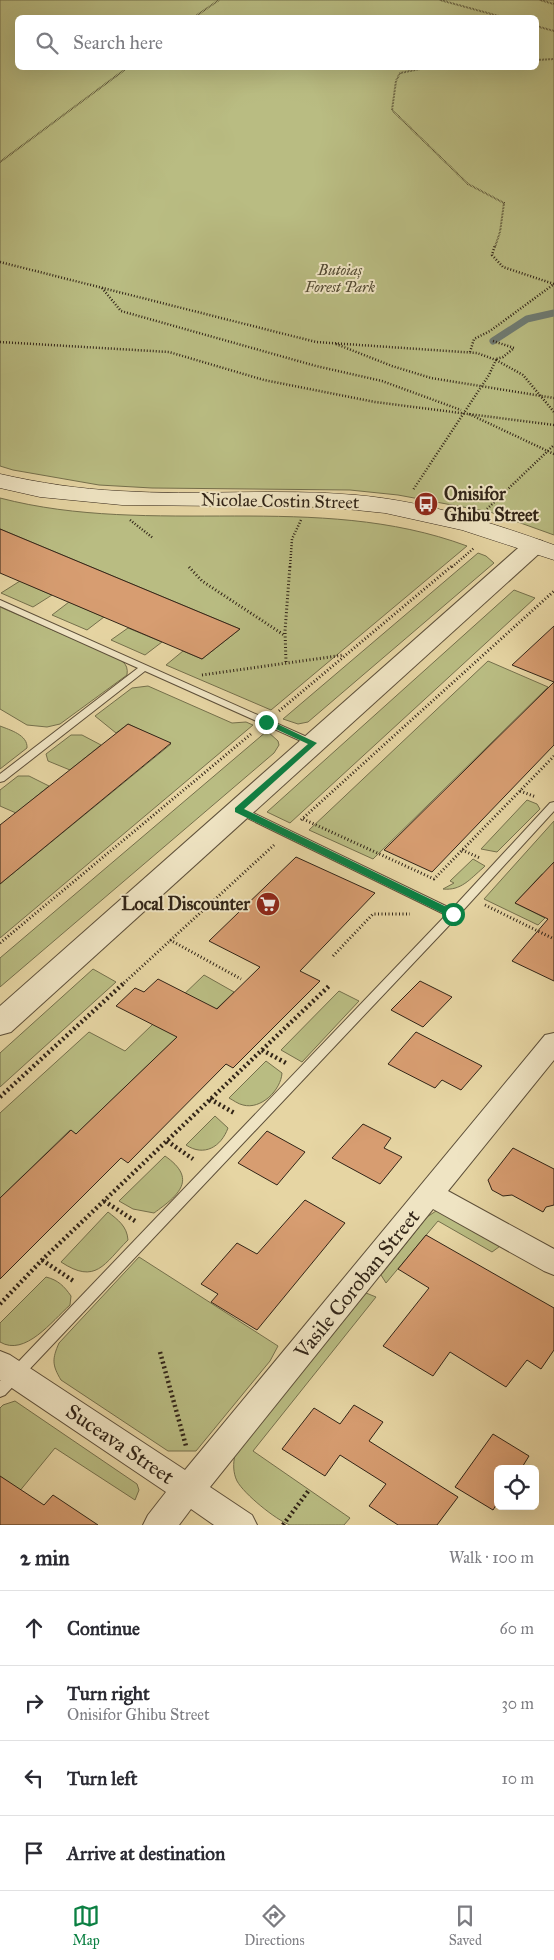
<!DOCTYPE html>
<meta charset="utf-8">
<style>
:root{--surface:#fff;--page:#f2f2f3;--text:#2b2b33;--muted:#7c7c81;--line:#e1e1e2;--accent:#0b8043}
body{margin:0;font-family:"IM FELL Great Primer",serif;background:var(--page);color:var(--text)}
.controls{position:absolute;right:15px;bottom:15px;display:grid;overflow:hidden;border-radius:8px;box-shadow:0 5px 20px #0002}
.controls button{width:45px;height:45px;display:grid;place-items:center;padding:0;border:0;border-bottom:1px solid var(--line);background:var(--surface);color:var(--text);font:25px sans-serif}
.stop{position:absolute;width:15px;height:15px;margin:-11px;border:4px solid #0b8043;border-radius:50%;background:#fff}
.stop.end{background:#0b8043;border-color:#fff;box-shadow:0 1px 5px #0008}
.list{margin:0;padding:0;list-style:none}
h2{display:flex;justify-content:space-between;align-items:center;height:65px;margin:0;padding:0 20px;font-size:21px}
h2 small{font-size:16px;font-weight:400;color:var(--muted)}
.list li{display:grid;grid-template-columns:32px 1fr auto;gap:15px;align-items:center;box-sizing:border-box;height:75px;padding:0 20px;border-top:1px solid var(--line)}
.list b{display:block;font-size:19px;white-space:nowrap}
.list p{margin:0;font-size:16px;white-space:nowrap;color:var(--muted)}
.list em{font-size:16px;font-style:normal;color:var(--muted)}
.icon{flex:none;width:28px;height:28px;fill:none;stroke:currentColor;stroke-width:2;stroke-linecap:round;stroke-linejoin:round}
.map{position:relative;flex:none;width:554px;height:1525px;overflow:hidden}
.search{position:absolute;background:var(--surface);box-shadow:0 5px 20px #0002;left:15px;right:15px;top:15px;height:55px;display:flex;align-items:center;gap:12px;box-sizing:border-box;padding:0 18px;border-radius:8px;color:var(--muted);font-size:19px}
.sheet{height:365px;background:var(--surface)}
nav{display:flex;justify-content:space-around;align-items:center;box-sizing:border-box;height:70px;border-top:1px solid var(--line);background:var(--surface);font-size:14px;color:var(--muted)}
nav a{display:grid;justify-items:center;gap:2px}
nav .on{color:var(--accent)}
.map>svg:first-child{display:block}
</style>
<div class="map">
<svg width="554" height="1525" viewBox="0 0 554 1525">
<rect width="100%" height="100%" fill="#e6d5a3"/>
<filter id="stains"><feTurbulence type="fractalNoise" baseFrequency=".004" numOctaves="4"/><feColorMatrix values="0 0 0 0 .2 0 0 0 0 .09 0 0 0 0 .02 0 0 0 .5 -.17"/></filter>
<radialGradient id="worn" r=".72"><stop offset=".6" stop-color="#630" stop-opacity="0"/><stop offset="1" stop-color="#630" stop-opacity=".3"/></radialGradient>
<g fill="#b9bc82" stroke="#75704c" fill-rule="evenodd">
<path d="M0 0H554V535L490 512 398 495 350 490 152 488 99 485 13 470 0 466ZM18 18H536V68H18Z"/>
<path d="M0 498C153 538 316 490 467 546L271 710 166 665 183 651 202 659 240 629 0 529Z"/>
<polygon points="478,553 486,556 494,563 308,722 298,724 283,719"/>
<polygon points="20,581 52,595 33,607 1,593"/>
<polygon points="514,590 535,598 290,823 267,812"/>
<polygon points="69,602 104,617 87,630 52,615"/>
<path d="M0 607 110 655C120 660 129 662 127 675L60 724 47 727 27 725 0 709Z"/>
<polygon points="128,628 162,642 145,655 111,640"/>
<polygon points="488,661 548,687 373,859 309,830"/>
<polygon points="148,686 232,723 246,722 253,725 0,938 0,884 171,744 128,724 116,733 95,716 132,688"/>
<path d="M0 726C10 730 28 735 27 748L0 769Z"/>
<polygon points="267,731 278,741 279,745 274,753 0,987 0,958"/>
<polygon points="71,735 82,735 101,745 70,770 48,761 46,754"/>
<polygon points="18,776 29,776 49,786 16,813 0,806 0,790"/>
<polygon points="527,800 537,804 540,809 497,852 481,849"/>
<polygon points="554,821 554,879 542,874 515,903 545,918 538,925 484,899"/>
<path d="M473 859 485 866 483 868C470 879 461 891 443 889L454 883 450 881Z"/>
<polygon points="93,969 116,982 0,1087 0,1053"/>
<polygon points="204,975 234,992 182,1042 175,1039 76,1134 70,1130 0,1198 0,1113 89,1032 125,1051"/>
<polygon points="339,991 359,1001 302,1062 281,1050"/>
<path d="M266 1061 282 1073C281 1090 261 1110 243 1105 238 1104 233 1100 229 1098Z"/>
<path d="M215 1116 228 1128C221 1147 204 1157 186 1145Z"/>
<path d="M165 1156C198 1179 179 1195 154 1213L133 1209 119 1201Z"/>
<polygon points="436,1211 445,1213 503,1244 492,1252 438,1221 386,1283 381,1275 427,1217"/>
<path d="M108 1212C118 1220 127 1226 128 1240 104 1264 96 1285 61 1262Z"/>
<path d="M139 1257 278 1346 270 1361 196 1451H168L61 1380C52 1365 52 1359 59 1343Z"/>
<path d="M46 1277C58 1280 64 1286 71 1296L70 1305C52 1321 25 1357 0 1342V1323Z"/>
<path d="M366 1293 376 1297 253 1451 350 1518 344 1525C332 1525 300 1525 290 1525 276 1520 244 1494 237 1481 233 1473 233 1463 235 1455Z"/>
<polygon points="15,1401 137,1484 139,1490 135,1500 55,1448 0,1515 0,1408 3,1405"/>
</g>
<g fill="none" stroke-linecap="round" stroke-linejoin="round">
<polyline stroke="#707c73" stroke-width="7" points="493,341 527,319 554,313"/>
</g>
<g fill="#d79d71" stroke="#312417">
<polygon points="0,529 240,629 202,659 0,573"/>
<polygon points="554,626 554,745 432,872 384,850 554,682 512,665"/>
<polygon points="128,724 171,743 0,884 0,825"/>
<polygon points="296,857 375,893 300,971 320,981 233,1068 226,1064 128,1163 121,1158 0,1279 0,1198 71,1130 76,1134 177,1037 116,1006 135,988 144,992 158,979 217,1009 260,967 209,941"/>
<polygon points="554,862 554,981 512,961 548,919 515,903"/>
<polygon points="420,981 452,997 423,1027 391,1010"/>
<polygon points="416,1032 482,1066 461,1090 442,1080 435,1088 388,1064"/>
<polygon points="363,1124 391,1138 384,1148 402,1157 380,1184 332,1158"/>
<polygon points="267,1131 305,1152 277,1185 238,1163"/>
<polygon points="513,1148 554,1169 554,1205 546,1207 543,1212 512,1195 503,1196 492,1190 488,1180"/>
<polygon points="305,1200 345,1223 257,1330 211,1302 218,1294 201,1284 237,1243 257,1254"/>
<polygon points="426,1235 554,1308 554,1350 541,1369 527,1360 506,1387 450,1352 433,1376 383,1346 429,1288 398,1269"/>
<polygon points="354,1405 383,1422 369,1441 458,1497 437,1525 398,1525 369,1506 386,1484 340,1455 325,1476 282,1449 314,1408 340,1424"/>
<polygon points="493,1434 529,1456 521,1469 498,1469 498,1502 493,1510 455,1487"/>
<polygon points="0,1476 44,1505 53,1495 98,1525 0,1525"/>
</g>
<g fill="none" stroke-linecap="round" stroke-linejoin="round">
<g stroke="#5e503a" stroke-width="2">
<g id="service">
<polygon points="0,600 316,741 318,743 316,745 310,745 145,671 4,781 0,782 0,774 138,668 0,606"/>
<polygon points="554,802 554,811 457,917 5,1395 0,1397 0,1381 446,915 235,812 234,810 235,808 243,808 452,909 550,803"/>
</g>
</g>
<g stroke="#5e503a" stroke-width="2">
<polygon id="minor" points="554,1033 554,1060 448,1191 554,1249 554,1275 544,1271 433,1209 210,1487 252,1515 257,1525 214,1525 191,1509 179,1525 143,1525 148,1515 166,1492 0,1380 0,1351 10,1355 185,1470 545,1035"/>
</g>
<g stroke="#5e503a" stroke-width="2">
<polygon id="tertiary" points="534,539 542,541 545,546 542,551 11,1032 0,1035 0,1006 526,541"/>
</g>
<g stroke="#312417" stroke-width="1">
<path id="secondary" d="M0 474C40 483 79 489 120 491 198 496 277 488 356 495 424 501 490 522 554 545V560L462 530 385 513 327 507 122 505 40 497 0 488Z"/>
</g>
<g stroke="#312417" stroke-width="2" stroke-dasharray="0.5 1" stroke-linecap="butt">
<polyline points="440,0 506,18"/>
<polyline points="540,0 554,4"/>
<polyline points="193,18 219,0"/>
<polyline points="536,26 554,31"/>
<polyline points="536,60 554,59"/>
<polyline points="425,68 400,73 396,81 392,110 468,184 504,203 500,232 495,247"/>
<polyline points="0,162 127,68"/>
</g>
<g stroke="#312417" stroke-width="2.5" stroke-dasharray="1 2" stroke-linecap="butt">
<polyline points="0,262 316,342 477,353 496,360 489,375 413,490"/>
<polyline points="102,288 121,311 316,366 382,381 461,410"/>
<polyline points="493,341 514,348 503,357 496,359"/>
<polyline points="0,342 169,352 264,380 375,402 554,425"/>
<polyline points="336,344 392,366 431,378 554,398"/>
<polyline points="470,352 474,339 490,331 554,284 503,267 492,255 495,245"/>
<polyline points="496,360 523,375 554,412"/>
<polyline points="469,414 554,454"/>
<polyline points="487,509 554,445"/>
<polyline points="130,520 153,538"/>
<polyline points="290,567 292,539 301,520"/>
<polyline points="452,567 474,548"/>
</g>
<g stroke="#312417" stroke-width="3" stroke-dasharray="1 2.5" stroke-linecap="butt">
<polyline points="189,567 202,581 284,635"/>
<polyline points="286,662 285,631 290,565"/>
<polyline points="202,675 344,655"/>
<polyline points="279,711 453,565"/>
<polyline points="520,791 536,797"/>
<polyline points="303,819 434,879 554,756"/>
<polyline points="301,820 554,591"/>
<polyline points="462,850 480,858"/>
<polyline points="485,905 554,939"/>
<polyline points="170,940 241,979"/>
<polyline points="0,943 251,734"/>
<polyline points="333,956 373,914 410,914"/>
<polyline points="124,983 274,845"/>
</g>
<g stroke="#312417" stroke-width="4.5" stroke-dasharray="2 3" stroke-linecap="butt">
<polyline points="262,1050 286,1063"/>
<polyline points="0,1097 125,982"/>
<polyline points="210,1099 236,1114"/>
<polyline points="167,1141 193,1159"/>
<polyline points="104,1201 135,1221"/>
<polyline points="42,1260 75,1282"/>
<polyline points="0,1304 42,1260 329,986"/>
<polyline points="160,1352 186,1446"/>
<polyline points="283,1525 309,1490"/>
</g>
<use href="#service" fill="#efe4c3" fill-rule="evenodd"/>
<use href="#minor" fill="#efe4c3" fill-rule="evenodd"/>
<use href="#tertiary" fill="#efe4c3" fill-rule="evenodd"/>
<use href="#secondary" fill="#efe4c3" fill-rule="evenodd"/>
</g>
<polygon fill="#0b8043" points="263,720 269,720 317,743 244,809 457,912 457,917 450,917 235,812 235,808 308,744 263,723"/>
<defs>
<g id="bus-disc" transform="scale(1.25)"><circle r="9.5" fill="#8f2418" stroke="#efe4c3"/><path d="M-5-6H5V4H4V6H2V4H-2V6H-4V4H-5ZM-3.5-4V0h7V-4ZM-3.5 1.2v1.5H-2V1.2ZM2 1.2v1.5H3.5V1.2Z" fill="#fff"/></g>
<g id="supermarket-disc" transform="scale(1.25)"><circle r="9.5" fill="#8f2418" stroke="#efe4c3"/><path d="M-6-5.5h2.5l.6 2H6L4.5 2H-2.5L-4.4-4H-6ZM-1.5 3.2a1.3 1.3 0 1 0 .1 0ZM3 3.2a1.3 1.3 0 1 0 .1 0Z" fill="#fff"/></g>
</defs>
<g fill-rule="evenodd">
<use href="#bus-disc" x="426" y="504"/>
<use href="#supermarket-disc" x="268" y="904"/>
</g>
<g text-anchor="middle" stroke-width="4" stroke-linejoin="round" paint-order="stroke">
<g font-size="15" font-style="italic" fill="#534a32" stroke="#efe4c3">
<text x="340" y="275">Butoiaș<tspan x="340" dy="17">Forest Park</tspan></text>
</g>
<g font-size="18" font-weight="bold" fill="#312417" stroke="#efe4c3" text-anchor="start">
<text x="444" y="500">Onisifor<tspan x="444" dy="21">Ghibu Street</tspan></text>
<text x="250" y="910" text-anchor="end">Local Discounter</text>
</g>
<g font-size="18" fill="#312417" stroke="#efe4c3">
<text transform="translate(280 501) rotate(1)" y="6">Nicolae Costin Street</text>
</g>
<g font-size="21" fill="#312417" stroke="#efe4c3">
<text transform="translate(357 1284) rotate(-51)" y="7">Vasile Coroban Street</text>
<text transform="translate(120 1444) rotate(34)" y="7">Suceava Street</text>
</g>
</g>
<rect width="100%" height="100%" filter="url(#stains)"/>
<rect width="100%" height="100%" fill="url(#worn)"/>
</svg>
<div class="controls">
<button><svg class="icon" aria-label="locate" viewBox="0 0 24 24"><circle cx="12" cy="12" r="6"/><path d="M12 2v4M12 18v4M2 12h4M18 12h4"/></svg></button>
</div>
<div class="stop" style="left:453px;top:914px"></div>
<div class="stop end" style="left:266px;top:722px"></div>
<div class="search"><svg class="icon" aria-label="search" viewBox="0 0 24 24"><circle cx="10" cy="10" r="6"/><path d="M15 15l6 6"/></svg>Search here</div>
</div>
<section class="sheet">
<h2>2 min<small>Walk · 100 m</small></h2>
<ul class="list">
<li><svg class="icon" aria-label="ahead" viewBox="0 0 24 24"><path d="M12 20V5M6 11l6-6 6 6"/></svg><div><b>Continue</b></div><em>60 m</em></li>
<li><svg class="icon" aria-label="right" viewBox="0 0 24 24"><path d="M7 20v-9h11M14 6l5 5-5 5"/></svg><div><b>Turn right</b><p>Onisifor Ghibu Street</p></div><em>30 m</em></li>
<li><svg class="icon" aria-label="left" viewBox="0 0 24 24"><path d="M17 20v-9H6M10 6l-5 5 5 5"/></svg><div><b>Turn left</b></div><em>10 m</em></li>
<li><svg class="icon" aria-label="arrive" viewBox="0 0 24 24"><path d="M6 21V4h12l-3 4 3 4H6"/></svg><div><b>Arrive at destination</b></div></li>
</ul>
</section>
<nav>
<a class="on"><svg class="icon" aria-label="map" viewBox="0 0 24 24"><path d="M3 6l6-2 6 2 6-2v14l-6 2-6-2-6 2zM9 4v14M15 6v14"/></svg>Map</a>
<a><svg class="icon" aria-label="directions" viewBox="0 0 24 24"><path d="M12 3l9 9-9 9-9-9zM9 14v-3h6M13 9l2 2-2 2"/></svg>Directions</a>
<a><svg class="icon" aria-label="saved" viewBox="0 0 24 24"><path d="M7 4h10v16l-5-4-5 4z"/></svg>Saved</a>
</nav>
